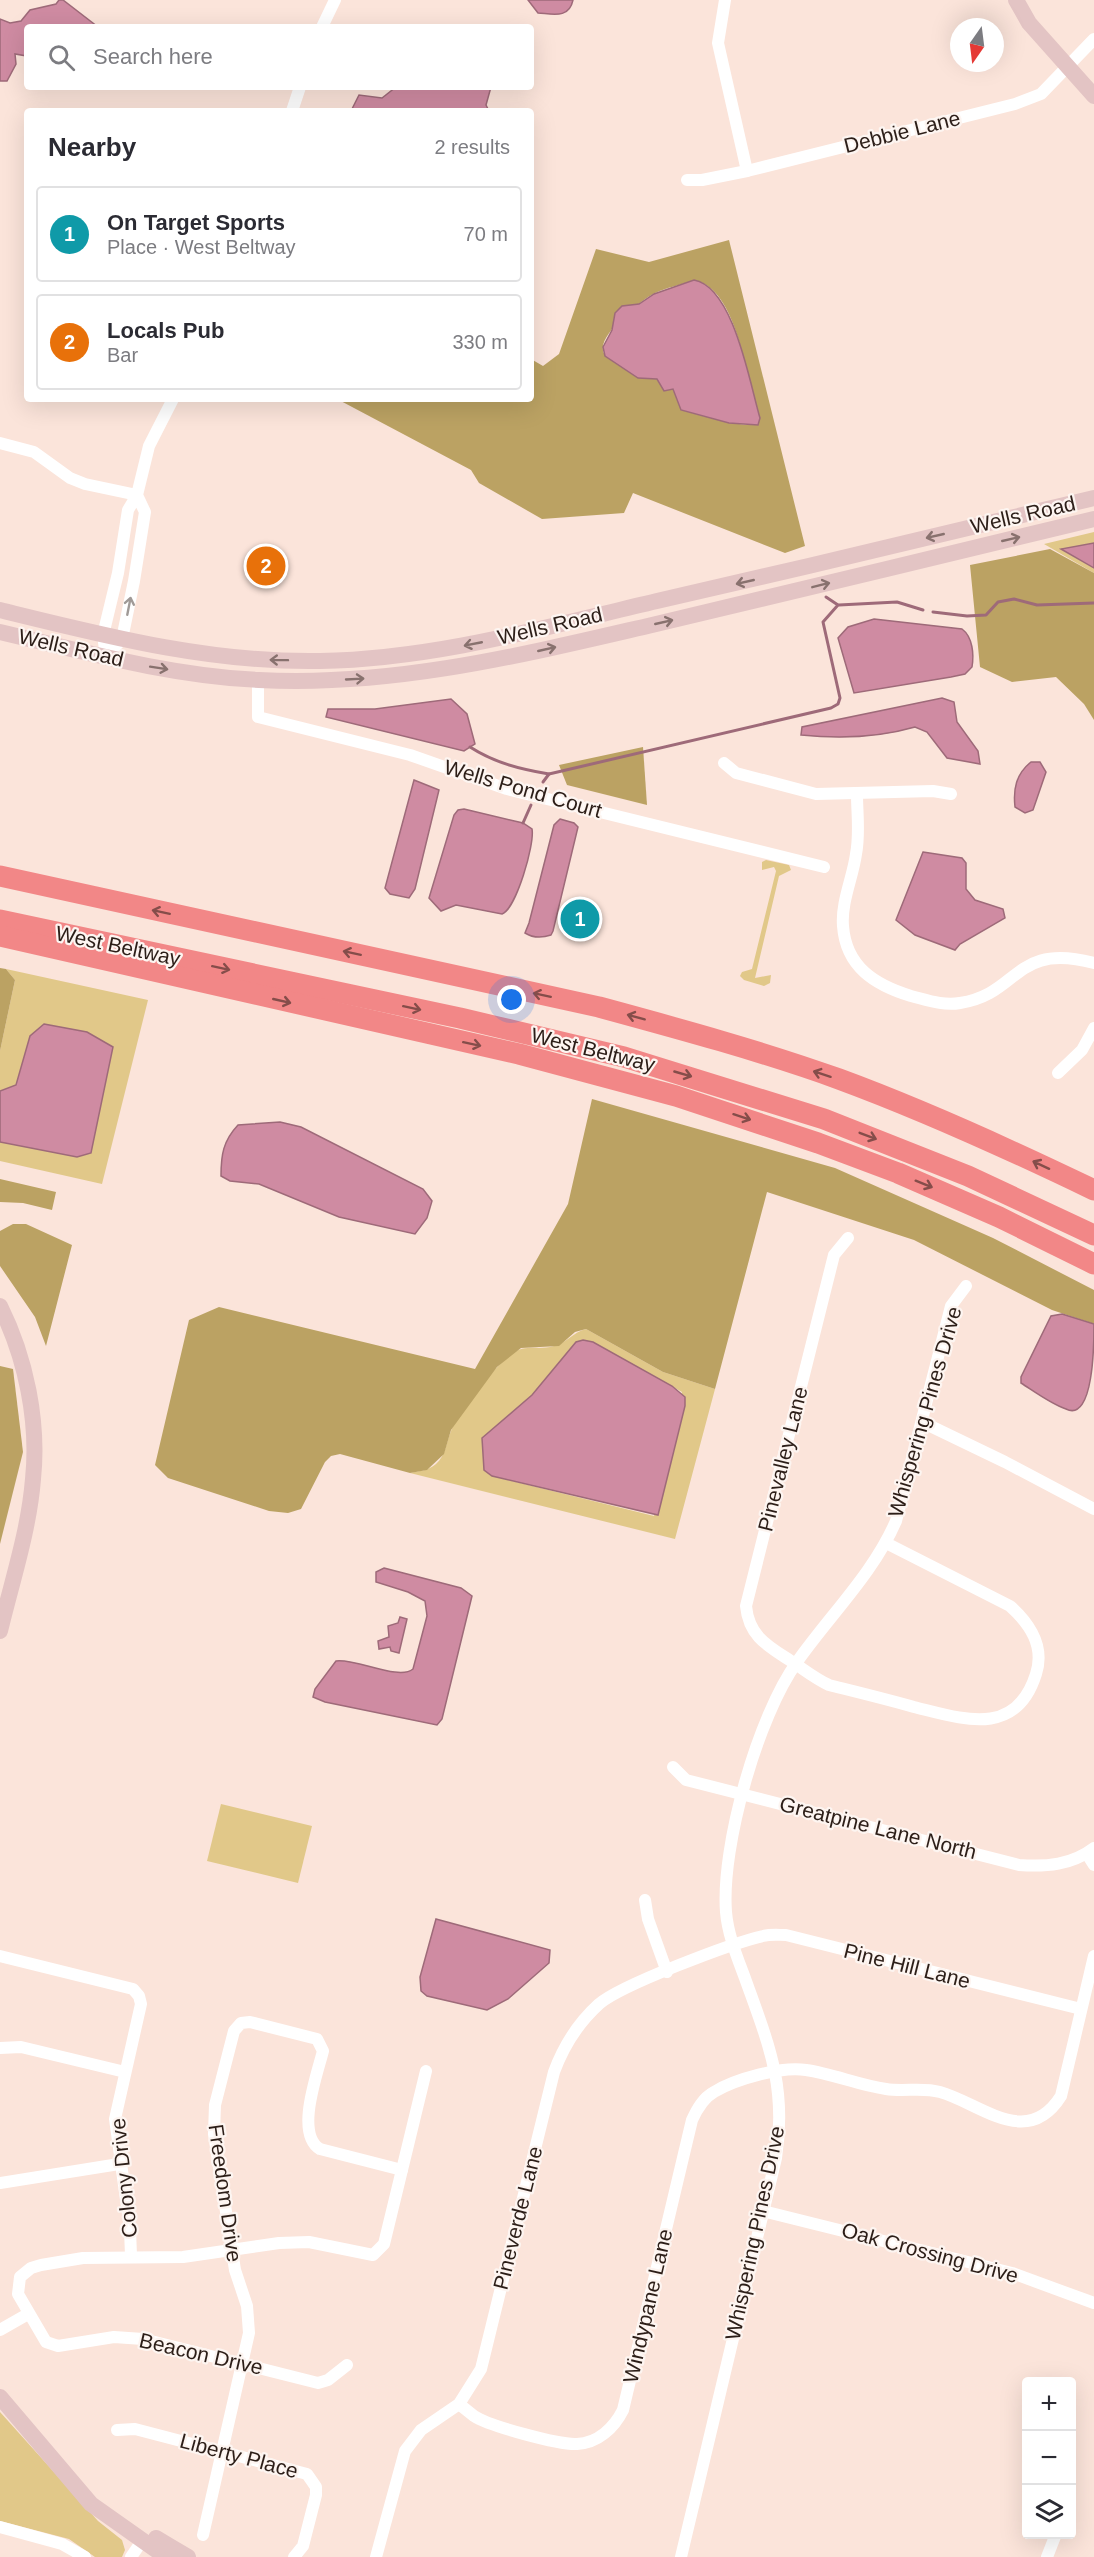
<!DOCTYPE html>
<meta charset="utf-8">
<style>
:root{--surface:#fff;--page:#f7f7f7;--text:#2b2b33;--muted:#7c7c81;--line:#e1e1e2;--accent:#3c9164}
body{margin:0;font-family:Arial,sans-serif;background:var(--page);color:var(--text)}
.controls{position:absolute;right:18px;bottom:18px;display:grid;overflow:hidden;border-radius:6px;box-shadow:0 6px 24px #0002}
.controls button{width:54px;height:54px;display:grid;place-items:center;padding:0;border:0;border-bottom:2px solid var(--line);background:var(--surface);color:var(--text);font:30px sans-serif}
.compass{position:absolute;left:950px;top:18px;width:54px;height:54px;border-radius:50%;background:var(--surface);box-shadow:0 6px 24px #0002;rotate:194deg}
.you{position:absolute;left:512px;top:1000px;width:21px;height:21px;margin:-15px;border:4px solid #fff;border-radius:50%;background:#1a73e8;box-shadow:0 0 0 9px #1a73e833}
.badge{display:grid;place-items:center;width:39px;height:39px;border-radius:50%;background:var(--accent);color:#fff;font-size:20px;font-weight:700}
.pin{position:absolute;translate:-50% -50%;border:3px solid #fff;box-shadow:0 2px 6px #0006}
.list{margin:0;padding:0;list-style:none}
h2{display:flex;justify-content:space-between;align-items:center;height:78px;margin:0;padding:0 24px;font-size:26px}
h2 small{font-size:20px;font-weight:400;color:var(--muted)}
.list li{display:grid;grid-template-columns:39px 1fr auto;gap:18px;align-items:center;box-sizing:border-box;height:96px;margin:0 12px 12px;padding:0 12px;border:2px solid var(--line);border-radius:6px}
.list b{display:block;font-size:22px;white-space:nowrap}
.list p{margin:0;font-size:20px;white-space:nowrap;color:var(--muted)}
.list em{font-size:20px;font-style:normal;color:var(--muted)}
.icon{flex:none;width:33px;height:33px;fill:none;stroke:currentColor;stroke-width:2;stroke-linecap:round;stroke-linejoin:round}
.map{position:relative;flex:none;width:1094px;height:2557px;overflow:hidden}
.search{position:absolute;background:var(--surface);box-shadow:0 6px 24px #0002;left:24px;top:24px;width:510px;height:66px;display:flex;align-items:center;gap:15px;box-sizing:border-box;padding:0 21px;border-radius:6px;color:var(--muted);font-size:22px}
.panel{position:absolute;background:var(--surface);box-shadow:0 6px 24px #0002;left:24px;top:108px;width:510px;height:294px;border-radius:6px}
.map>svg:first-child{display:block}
</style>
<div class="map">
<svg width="1094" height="2557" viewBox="0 0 1094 2557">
<rect width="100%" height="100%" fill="#fbe4da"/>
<g fill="#e1c889" fill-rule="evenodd">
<polygon points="1094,532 1094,543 1062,550 1094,568 1094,573 1044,544"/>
<polygon points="766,860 789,865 791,870 779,876 755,978 771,975 770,983 764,986 744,980 740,976 742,972 752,969 776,871 774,867 762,870 762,862"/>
<polygon points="6,969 148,1000 102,1184 0,1161 0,1142 77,1157 30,1036 16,1085 0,1091 0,1051 15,980"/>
<path d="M586 1329 663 1372 715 1389 675 1539 410 1473C419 1471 428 1471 436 1464 446 1455 446 1443 451 1431 461 1407 491 1371 510 1355 525 1343 538 1351 554 1346 567 1343 573 1332 586 1329ZM583 1340 593 1342 682 1392 654 1516 492 1476 482 1438 532 1395Z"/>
<polygon points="221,1804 312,1826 298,1883 207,1861"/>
<polygon points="0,2412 98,2521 122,2540 125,2550 122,2557 95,2557 69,2539 0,2521"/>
</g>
<g fill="#bba263" fill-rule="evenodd">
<path d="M729 240 805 546 785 553 633 493 624 513 542 519 479 483 471 470 337 399H531V359L543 366 559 354 596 249 649 262ZM694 280C738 289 745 377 758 411L749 425 729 423 681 410 673 389 664 391 657 379C635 380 633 372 616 362 610 359 604 357 603 350 600 333 641 300 655 293 667 287 682 285 694 280Z"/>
<polygon points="1050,549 1094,573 1094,720 1084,704 1056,677 1012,682 980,667 970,565"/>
<polygon points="643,747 647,805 567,785 559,765"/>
<polygon points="0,968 6,969 15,980 0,1051"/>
<polygon points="592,1099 835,1168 993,1238 1094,1290 1094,1324 1052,1310 914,1240 767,1192 715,1389 663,1372 586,1329 575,1332 559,1346 521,1348 497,1367 451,1430 444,1454 427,1470 410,1473 340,1454 331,1456 325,1462 301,1509 288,1513 269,1511 168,1478 155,1465 189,1320 219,1307 475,1369 568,1204"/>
<polygon points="0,1179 56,1192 52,1210 23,1203 0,1202"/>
<polygon points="13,1224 26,1224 72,1245 46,1346 35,1317 0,1266 0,1231"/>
<polygon points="0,1366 13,1369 23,1452 0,1544"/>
</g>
<g fill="#cf8ba2" stroke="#9e6a79" stroke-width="1.5">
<polygon points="59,0 63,0 98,27 27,27 27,56 15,54 16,64 7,81 0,81 0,19 10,23 21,21 30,10 56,4"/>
<path d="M528 0H573C569 19 553 14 538 13Z"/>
<polygon points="396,87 491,87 486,105 489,111 351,111 359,95 382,98"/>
<path d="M694 280C734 287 750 385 760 418L758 425 729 423 681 410 673 389 664 391 657 379 638 378 605 356 603 347 612 330 615 313 622 306 639 304 654 294Z"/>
<polygon points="1094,543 1094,568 1061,549"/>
<path d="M874 619 962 629C973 637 974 655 972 667L965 674 951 677 854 693 838 638 848 627Z"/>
<path d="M942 698 954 702 957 722 978 751 980 764 947 758 927 732 915 727C877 738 841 739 801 735L802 727Z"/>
<polygon points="451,699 467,714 475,744 464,751 326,717 328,709 375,709"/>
<path d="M1031 762H1040L1046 772 1033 810 1025 813 1015 807C1013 789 1016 774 1031 762Z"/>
<polygon points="414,780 439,790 415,889 409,898 390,894 385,888"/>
<path d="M464 809 523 823 532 829C535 844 516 909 502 914L456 905 441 911 429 898 454 815 458 810Z"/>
<path d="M560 819 574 823 578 827 553 931 551 935C542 938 533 938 525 933L529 923 554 825Z"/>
<polygon points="923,852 962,858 966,863 966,889 975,900 1003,909 1005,918 960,944 955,950 915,935 896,920"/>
<polygon points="44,1024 87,1032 113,1047 91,1153 77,1157 0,1142 0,1091 16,1085 30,1036"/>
<path d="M280 1122 301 1127 423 1189 432 1201 427 1218 415 1234 339 1217 259 1184 230 1181 221 1176C221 1155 223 1141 238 1125Z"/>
<path d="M1062 1314 1094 1324C1094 1342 1094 1423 1066 1409 1051 1404 1035 1392 1021 1383V1377L1051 1316Z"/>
<polygon points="583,1340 593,1342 672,1386 685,1397 685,1406 658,1515 492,1476 484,1470 482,1438 532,1395 576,1342"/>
<path d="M384 1568 461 1588 472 1596 442 1719 437 1725 325 1702 313 1697 315 1689 336 1661C356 1658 399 1681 413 1669L427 1616 425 1601 408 1592 376 1582V1572Z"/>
<polygon points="400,1617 407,1619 399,1653 391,1651 390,1647 379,1649 378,1641 389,1637 388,1626 398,1623"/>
<polygon points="436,1919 550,1950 549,1963 508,1999 487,2010 427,1996 421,1991 420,1977"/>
</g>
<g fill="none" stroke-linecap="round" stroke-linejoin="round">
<g stroke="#9e6a79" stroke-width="3">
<polyline points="839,605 897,602 923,610"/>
<polyline points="933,612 967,616 986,615 998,602 1014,599 1037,605 1094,603"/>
<path d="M470 747C495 763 520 769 549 774L831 708 838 704 840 698 823 622 838 605 826 597"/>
<polyline points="543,782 549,774"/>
<polyline points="523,823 531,805"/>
</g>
<g stroke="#fff" stroke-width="12">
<polyline points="725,0 718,43 747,171"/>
<polyline points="322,27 335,0"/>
<polyline points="292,111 300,87"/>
<polyline points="687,180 702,180 747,171 1015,104 1041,94 1094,39"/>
<polyline points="0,443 34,452 70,478 85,484 137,495"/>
<polyline points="137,495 145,512 134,581 122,639 106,657 103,635 118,573 128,510 137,495 149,446 173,399"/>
<polyline points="258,680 258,717 410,755 507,789 824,867"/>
<polyline points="724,763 736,773 816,794 933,791 951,794"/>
<path d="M857 794C857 814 860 834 856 854 853 877 841 902 843 926 846 967 875 985 911 996 927 1000 943 1006 960 1003 1020 994 1013 942 1094 963"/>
<polyline points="1058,1073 1082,1050 1094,1028"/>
<path d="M848 1238 834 1255 746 1606C749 1638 770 1647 794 1663 806 1671 816 1679 829 1685 857 1692 886 1699 914 1707 963 1719 1016 1738 1036 1674 1045 1646 1030 1624 1010 1606L886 1543"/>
<polyline points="922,1422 1005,1462 1094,1509"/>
<path d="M673 1767 686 1780 1019 1865C1046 1867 1072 1865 1094 1848"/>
<polyline points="1087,1854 1094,1865"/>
<polyline points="645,1900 648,1919 667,1972"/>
<polyline points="0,1956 133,1989 139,1996 141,2004 115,2119 130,2229 131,2256"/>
<polyline points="0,2048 21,2047 125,2072"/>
<polyline points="0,2183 119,2164"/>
<polyline points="763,2211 1012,2273 1094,2303"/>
<polyline points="0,2330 28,2314"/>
<polyline points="347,2365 328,2380 318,2383 143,2339 114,2337 58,2346 46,2342 18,2294 20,2277 31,2268 41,2265 83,2258 183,2257 279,2243 309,2242 373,2255 384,2244 426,2071"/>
<path d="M459 2404C464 2408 469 2412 474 2416 489 2426 559 2445 577 2444 598 2443 614 2428 623 2410L692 2120C697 2109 703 2098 714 2092 735 2079 782 2066 806 2070 833 2074 859 2085 886 2089 904 2092 922 2087 940 2092 980 2103 1027 2150 1061 2096L1094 1956"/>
<polyline points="117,2430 135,2429 307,2474 316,2487 316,2495 303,2546 294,2557"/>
<polyline points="0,2527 62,2544 85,2557"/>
<path d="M203 2535 249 2333 247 2306 235 2270 214 2134 215 2105 234 2031 241 2023 250 2022 317 2039 323 2051C317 2075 295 2134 320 2149L402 2170"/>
<polyline points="131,2557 142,2541"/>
<path d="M376 2557 405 2451 421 2430 459 2404 481 2369 554 2072C564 2045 578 2023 599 2004 621 1985 732 1943 763 1936 771 1934 778 1935 786 1935L1081 2009"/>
<path d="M681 2557 776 2158C787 2088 769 2045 746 1981 738 1959 728 1936 726 1912 721 1846 758 1716 797 1662 830 1615 873 1574 896 1521L951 1306 966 1286"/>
<polyline points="1047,2557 1056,2534"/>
</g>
<g stroke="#e3c4c4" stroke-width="16">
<polyline points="1016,0 1029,23 1094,96"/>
<path d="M0 610C106 636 210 663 320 661 435 659 546 627 657 601 803 568 948 533 1094 498"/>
<path d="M0 632C85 652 171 676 259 680 394 687 522 655 652 625 799 591 947 554 1094 519"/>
<path d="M0 1306C26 1358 39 1422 33 1479 29 1530 12 1581 0 1631"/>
<polyline points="0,2397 91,2504 166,2557"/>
<polyline points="156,2538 188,2557"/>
</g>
<g stroke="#f28787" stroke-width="21">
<path d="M0 876 599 1007C680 1029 761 1051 839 1079 926 1111 1011 1150 1094 1190"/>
<polyline points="0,920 460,1018 624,1057 824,1119 968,1176 1094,1235"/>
<polyline points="0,936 519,1054 676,1096 818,1143 898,1173 999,1217 1094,1264"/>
</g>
</g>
<defs><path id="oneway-shaft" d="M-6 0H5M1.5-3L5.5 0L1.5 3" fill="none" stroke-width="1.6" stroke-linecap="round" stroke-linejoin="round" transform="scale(1.5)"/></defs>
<g stroke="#88716e">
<use href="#oneway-shaft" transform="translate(935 536) rotate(167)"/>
<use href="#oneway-shaft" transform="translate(1011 539) rotate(-13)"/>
<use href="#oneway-shaft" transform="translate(745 582) rotate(167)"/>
<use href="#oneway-shaft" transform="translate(821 585) rotate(-14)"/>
<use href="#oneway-shaft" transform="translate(664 622) rotate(-13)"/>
<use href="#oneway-shaft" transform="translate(473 644) rotate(169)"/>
<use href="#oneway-shaft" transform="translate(547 649) rotate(-13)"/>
<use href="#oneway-shaft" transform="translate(279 660) rotate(-179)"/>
<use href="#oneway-shaft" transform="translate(159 668) rotate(9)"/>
<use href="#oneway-shaft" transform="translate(355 679) rotate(-3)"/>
</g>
<use stroke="#a09a97" href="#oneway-shaft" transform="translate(129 606) rotate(-79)"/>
<g stroke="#854d4a">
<use href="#oneway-shaft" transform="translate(161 912) rotate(-168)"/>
<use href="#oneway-shaft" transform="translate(352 953) rotate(-168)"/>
<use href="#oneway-shaft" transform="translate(221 968) rotate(12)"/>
<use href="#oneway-shaft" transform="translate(542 995) rotate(-168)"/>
<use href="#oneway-shaft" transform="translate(282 1001) rotate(13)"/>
<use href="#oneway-shaft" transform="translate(412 1008) rotate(12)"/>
<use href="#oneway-shaft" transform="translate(636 1017) rotate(-165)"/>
<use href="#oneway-shaft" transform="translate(472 1044) rotate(12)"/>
<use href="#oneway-shaft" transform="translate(683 1074) rotate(16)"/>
<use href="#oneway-shaft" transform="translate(822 1074) rotate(-162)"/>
<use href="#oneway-shaft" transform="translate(742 1117) rotate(18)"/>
<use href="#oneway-shaft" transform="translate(868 1136) rotate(21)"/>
<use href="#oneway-shaft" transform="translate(1041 1165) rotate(-155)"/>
<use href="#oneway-shaft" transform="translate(924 1184) rotate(22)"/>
</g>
<g text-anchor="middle" stroke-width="4.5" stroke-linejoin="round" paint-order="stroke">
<g font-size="21" fill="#2c1e18" stroke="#fdf5f1">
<text transform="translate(902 132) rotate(-14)" y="7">Debbie Lane</text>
<text transform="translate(1023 515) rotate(-13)" y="7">Wells Road</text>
<text transform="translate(550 626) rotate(-13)" y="7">Wells Road</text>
<text transform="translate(71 648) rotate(13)" y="7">Wells Road</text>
<text transform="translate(523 789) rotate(16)" y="7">Wells Pond Court</text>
<text transform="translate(118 946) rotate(12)" y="7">West Beltway</text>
<text transform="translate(593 1050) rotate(14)" y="7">West Beltway</text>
<text transform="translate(925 1412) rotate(-74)" y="7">Whispering Pines Drive</text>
<text transform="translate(783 1459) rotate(-76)" y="7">Pinevalley Lane</text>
<text transform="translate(878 1828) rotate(14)" y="7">Greatpine Lane North</text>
<text transform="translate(907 1966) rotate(14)" y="7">Pine Hill Lane</text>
<text transform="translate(124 2178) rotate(-96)" y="7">Colony Drive</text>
<text transform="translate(225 2193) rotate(82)" y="7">Freedom Drive</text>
<text transform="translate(518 2218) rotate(-76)" y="7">Pineverde Lane</text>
<text transform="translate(755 2233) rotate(-78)" y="7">Whispering Pines Drive</text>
<text transform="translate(930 2253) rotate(15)" y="7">Oak Crossing Drive</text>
<text transform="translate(648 2306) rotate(-77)" y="7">Windypane Lane</text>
<text transform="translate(201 2354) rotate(13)" y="7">Beacon Drive</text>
<text transform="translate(239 2456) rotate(15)" y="7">Liberty Place</text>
</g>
</g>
</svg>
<div class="controls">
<button>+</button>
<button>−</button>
<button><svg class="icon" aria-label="layers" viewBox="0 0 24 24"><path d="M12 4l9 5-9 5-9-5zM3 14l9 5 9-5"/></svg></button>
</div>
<svg class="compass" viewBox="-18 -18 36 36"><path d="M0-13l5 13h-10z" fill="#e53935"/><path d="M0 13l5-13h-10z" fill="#7c7c81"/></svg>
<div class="you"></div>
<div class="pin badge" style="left:580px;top:919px;background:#0f9aa8">1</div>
<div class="pin badge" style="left:266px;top:566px;background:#e8710a">2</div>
<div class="search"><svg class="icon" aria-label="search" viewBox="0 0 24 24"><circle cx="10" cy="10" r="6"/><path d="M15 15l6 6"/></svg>Search here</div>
<section class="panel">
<h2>Nearby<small>2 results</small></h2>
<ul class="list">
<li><span class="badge" style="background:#0f9aa8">1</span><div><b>On Target Sports</b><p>Place · West Beltway</p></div><em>70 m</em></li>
<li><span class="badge" style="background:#e8710a">2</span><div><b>Locals Pub</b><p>Bar</p></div><em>330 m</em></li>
</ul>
</section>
</div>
